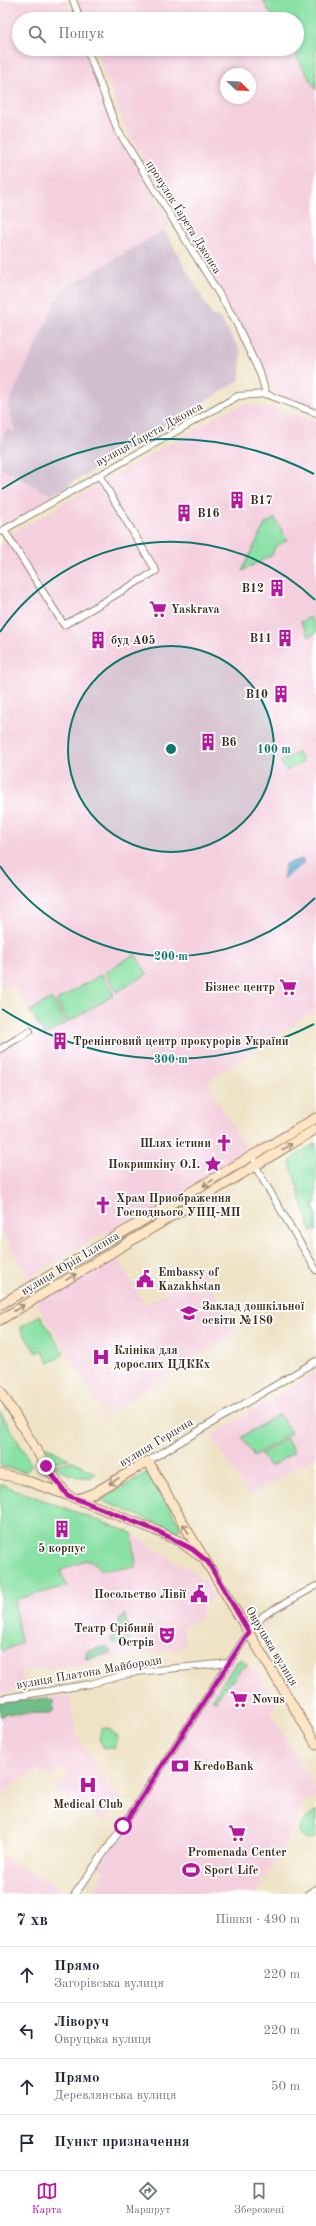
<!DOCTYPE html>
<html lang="uk">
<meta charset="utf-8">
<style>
:root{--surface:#fff;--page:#f2f2f3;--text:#1f2937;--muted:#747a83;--line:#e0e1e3;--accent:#b5179e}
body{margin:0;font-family:"Old Standard TT",serif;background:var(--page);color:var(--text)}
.compass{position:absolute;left:220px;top:68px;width:36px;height:36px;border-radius:50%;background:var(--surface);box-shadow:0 2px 6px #0003;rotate:113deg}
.stop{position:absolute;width:12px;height:12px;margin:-9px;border:3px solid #b5179e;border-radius:50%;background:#fff}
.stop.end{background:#b5179e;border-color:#fff;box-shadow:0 1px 4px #0008}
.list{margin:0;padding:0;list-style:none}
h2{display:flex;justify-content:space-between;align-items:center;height:52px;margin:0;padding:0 16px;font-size:17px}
h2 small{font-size:13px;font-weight:400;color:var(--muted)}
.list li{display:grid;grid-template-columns:26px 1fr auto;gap:12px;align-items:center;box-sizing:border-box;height:56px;padding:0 16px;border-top:1px solid var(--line)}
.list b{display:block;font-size:15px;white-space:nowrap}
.list p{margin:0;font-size:13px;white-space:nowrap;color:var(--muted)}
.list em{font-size:13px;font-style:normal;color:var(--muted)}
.icon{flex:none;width:22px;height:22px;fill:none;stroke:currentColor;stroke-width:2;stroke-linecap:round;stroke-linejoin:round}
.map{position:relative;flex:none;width:316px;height:1894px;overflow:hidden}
.search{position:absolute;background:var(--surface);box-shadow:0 2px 6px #0003;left:12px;right:12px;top:12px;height:44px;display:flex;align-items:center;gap:10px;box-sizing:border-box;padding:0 14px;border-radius:22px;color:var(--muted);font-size:15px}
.sheet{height:276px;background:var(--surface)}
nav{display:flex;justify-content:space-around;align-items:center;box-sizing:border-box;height:56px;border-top:1px solid var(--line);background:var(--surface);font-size:11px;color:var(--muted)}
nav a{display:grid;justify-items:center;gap:2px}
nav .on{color:var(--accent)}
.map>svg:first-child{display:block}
</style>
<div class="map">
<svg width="316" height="1894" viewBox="0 0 316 1894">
<rect width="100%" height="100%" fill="#fff"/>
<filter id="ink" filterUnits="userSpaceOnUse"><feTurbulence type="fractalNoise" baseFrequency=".025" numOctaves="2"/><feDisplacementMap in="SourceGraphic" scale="8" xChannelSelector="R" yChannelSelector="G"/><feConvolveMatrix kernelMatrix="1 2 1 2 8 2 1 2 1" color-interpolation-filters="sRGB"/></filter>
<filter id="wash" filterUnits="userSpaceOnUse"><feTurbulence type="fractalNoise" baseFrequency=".012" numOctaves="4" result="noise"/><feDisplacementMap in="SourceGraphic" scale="16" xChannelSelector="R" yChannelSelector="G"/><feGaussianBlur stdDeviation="0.9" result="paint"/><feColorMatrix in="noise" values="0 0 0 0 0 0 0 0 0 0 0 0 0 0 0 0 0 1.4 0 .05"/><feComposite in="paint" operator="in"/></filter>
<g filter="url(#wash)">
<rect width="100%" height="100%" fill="#efe3c6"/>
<g fill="#f4cfde" fill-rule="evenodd">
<polygon points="0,0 66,0 73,19 19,19 19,49 84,49 114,129 172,225 61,292 8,405 15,433 0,442"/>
<polygon points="77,0 264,0 274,19 84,19"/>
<path d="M95 49H292L316 90V409L283 398 267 377 126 129ZM226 74H250V98H226Z"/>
<polygon points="248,404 280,410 316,421 316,1010 207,1082 249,1154 111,1236 106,1231 29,1278 0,1229 0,1052 35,1031 32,1024 36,1021 12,983 0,988 0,546 6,542 4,538 100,483 227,411"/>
<polygon points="0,468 52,495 52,500 0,530"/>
<polygon points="116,1255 145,1305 202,1270 238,1332 105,1415 35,1301"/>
<polygon points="316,1372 316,1457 249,1496 211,1436"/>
<polygon points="0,1484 132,1533 157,1551 195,1572 201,1582 205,1580 214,1597 203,1603 202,1616 183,1627 186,1647 84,1664 21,1671 23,1689 0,1693"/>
<polygon points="234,1659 248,1665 263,1681 277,1705 269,1710 316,1790 316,1797 305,1801 293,1828 294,1829 256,1892 258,1894 91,1894 104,1871 98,1866"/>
<polygon points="69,1695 77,1736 89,1754 86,1756 88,1758 90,1757 99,1772 97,1775 105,1779 109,1788 122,1797 105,1823 56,1791 69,1773 60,1769 53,1778 36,1770 8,1789 0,1801 0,1703"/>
<polygon points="0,1855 60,1889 56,1894 0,1894"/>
</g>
<polygon fill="#d0bdce" points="164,230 212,315 220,318 241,352 240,380 52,495 0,468 0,442 7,429 15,432 8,405 61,291"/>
<g fill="#8ae1a5" stroke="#628662">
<polygon points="316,0 316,90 292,49 297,49 297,19 274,19 263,1"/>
<polygon points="275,518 287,540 275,547 272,555 242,571 265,524"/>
<polygon points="310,617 316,628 316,633 309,637 301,622"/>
<polygon points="298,752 303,762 286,771 281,762"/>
<polygon points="135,954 147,974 117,992 105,972"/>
<polygon points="102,974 114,995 68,1022 56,1001"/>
<polygon points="51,998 66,1023 45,1035 30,1011"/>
<polygon points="316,1143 316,1203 313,1204 316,1214 316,1230 311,1231 290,1163 295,1156"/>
<polygon points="40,1315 64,1354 49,1363 42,1350 36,1353 20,1328"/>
<polygon points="0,1411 32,1465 26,1472 0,1466"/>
<polygon points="279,1414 291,1433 254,1456 242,1437"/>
<polygon points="286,1438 294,1452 270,1467 261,1454"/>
<polygon points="45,1447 47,1447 69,1459 51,1462 43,1448"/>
<path d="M74 1461 95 1474 92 1477C75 1478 67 1475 54 1465Z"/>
<polygon points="146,1473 152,1476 181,1528 176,1531 105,1502 104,1498"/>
<polygon points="0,1484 132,1533 136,1567 101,1570 95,1563 85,1560 60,1571 67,1586 17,1599 15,1608 21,1643 3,1651 0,1649"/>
<polygon points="241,1659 248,1665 241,1669 232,1681 230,1680 216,1701 212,1699 237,1662"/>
<polygon points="106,1728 111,1730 118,1739 114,1748 104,1748 99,1739 102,1729"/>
<path d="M316 1810V1837L307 1841C290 1828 305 1821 316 1810Z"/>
</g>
<g fill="#6fbf8a" stroke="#557454">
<polygon points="125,1615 131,1640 124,1647 110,1641 120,1618"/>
<polygon points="106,1646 112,1653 88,1659 85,1657 87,1651"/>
<polygon points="48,1698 53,1701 54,1710 51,1713 4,1714 0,1717 0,1703"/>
</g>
<polygon fill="#53a6cf" stroke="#476876" points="302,859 304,863 283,879 285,864"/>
</g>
<g filter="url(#ink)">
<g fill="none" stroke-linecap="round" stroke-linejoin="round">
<g stroke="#958672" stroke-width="8">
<g id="street">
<polyline points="73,0 80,19"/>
<polyline points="87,49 117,129 234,318 261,376 266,394"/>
<polyline points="4,530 64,625 156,571 99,475"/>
<polyline points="0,532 238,396 266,394 316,413"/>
<polyline points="0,1049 30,1031"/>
<polyline points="253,1155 259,1173 316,1270"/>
<polyline points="148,1461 316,1361"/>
<polyline points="0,1699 90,1684 136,1672 229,1663"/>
<polyline points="75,1894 123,1826 249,1632 264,1615 316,1586"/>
<polyline points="308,1894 316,1889"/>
</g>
</g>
<g stroke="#958672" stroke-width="11">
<g id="secondary">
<polyline points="0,1305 316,1118"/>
<polyline points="0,1320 316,1129"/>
<polyline points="0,1390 46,1466 67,1495"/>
<polyline points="0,1474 22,1479 67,1495 155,1530 179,1541 200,1556"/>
<polyline points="78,1499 94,1493 148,1461 190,1535 316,1744"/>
</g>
</g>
<use href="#street" stroke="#fff" stroke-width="6"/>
<use href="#secondary" stroke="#fde5c5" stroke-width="9"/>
</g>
<defs><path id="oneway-shaft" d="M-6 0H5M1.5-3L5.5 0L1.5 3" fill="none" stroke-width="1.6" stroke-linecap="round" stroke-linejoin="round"/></defs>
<g stroke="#9c8872">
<use href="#oneway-shaft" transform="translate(287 1147) rotate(-32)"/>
<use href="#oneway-shaft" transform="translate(208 1183) rotate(149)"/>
<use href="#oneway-shaft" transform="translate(71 1277) rotate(-31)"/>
<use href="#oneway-shaft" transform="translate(19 1308) rotate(-31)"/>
<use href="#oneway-shaft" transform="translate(114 1481) rotate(149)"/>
<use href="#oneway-shaft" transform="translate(186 1529) rotate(-120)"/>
</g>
</g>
<g fill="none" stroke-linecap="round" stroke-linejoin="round" filter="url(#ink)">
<polyline stroke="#b5179e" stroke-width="5" points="46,1466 67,1495 155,1530 192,1549 208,1562 249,1632 123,1826"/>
</g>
<circle cx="171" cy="749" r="103" fill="#0f766e" fill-opacity=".12"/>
<g fill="none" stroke="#0f766e" stroke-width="2">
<circle cx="171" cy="749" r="103"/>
<path d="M315 898A207 207 0 0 1 0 866M0 632A207 207 0 0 1 315 600"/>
<path d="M314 1024A310 310 0 0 1 2 1009M2 489A310 310 0 0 1 314 474"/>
</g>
<defs>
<g id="building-bare" transform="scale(1.38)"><path d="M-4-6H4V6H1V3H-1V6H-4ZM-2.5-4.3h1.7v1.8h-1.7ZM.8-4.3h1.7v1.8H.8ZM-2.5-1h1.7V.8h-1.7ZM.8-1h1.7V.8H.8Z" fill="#b5179e" stroke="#fff" stroke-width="2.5" paint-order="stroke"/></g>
<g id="supermarket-bare" transform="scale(1.38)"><path d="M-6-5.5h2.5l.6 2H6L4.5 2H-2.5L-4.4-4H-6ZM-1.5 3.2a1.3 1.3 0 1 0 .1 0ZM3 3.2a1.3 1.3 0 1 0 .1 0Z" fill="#b5179e" stroke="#fff" stroke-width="2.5" paint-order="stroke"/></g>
<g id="church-bare" transform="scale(1.38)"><path d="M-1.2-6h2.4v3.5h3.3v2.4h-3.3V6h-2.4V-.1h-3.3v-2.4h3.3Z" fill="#b5179e" stroke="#fff" stroke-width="2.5" paint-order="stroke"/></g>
<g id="sight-bare" transform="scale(1.38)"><path d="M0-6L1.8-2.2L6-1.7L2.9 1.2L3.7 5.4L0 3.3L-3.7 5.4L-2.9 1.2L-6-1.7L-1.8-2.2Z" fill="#b5179e" stroke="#fff" stroke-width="2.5" paint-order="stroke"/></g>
<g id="civic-bare" transform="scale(1.38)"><path d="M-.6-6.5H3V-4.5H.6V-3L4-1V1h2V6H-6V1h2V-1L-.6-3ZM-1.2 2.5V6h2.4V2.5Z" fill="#b5179e" stroke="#fff" stroke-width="2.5" paint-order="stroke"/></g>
<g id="school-bare" transform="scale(1.38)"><path d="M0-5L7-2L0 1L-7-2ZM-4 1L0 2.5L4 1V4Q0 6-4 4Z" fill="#b5179e" stroke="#fff" stroke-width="2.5" paint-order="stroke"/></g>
<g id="hospital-bare" transform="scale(1.38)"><path d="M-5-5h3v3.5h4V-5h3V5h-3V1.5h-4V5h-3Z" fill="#b5179e" stroke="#fff" stroke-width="2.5" paint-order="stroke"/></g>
<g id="theatre-bare" transform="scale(1.38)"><path d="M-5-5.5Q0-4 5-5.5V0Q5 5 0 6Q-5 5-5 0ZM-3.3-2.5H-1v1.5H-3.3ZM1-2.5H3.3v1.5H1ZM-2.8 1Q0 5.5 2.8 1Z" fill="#b5179e" stroke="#fff" stroke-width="2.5" paint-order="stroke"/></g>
<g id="bank-bare" transform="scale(1.38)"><path d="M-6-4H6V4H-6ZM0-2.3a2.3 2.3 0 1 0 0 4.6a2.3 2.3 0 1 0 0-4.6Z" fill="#b5179e" stroke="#fff" stroke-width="2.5" paint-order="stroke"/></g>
<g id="stadium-bare" transform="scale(1.38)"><path d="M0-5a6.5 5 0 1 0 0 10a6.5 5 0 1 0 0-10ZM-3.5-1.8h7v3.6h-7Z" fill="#b5179e" stroke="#fff" stroke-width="2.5" paint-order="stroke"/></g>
</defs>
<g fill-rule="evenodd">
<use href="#building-bare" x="237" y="500"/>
<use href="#building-bare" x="184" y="513"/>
<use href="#building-bare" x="277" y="588"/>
<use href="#supermarket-bare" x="158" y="609"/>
<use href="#building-bare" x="285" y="638"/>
<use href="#building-bare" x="98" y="640"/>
<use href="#building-bare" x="281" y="694"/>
<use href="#building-bare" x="208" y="742"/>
<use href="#supermarket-bare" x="288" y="987"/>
<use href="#building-bare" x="60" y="1041"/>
<use href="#church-bare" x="224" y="1143"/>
<use href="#sight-bare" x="213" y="1164"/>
<use href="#church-bare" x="103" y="1205"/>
<use href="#civic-bare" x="145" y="1279"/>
<use href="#school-bare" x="189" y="1313"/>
<use href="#hospital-bare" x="101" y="1357"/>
<use href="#building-bare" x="62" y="1529"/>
<use href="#civic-bare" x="199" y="1594"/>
<use href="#theatre-bare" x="167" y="1635"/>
<use href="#supermarket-bare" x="239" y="1699"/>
<use href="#bank-bare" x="180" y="1766"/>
<use href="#hospital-bare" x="88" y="1785"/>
<use href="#supermarket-bare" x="237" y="1833"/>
<use href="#stadium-bare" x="191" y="1870"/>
</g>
<g text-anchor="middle" stroke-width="3.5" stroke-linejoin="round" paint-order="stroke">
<g font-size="12" fill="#3b2a1e" stroke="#fff">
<text transform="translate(184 217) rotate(58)" y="4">провулок Ґарета Джонса</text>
<text transform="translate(149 434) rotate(-29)" y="4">вулиця Ґарета Джонса</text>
<text transform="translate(70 1263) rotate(-31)" y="4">вулиця Юрія Іллєнка</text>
<text transform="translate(156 1442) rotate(-31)" y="4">вулиця Герцена</text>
<text transform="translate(272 1646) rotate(59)" y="4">Овруцька вулиця</text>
<text transform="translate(89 1672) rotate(-10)" y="4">вулиця Платона Майбороди</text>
</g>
<g font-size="12" font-weight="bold" fill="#3b2a1e" stroke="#fff" text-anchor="start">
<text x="250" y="504">B17</text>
<text x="197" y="517">B16</text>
<text x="264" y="592" text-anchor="end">B12</text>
<text x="171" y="613">Yaskrava</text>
<text x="272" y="642" text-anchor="end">B11</text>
<text x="111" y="644">буд А05</text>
<text x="268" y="698" text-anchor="end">B10</text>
<text x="221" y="746">B6</text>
<text x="275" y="991" text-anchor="end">Бізнес центр</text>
<text x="73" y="1045">Тренінговий центр прокурорів України</text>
<text x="211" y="1147" text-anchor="end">Шлях істини</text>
<text x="200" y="1168" text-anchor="end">Покришкіну О.І.</text>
<text x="116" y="1202">Храм Приображення<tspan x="116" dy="14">Господнього УПЦ-МП</tspan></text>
<text x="158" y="1276">Embassy of<tspan x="158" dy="14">Kazakhstan</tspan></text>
<text x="202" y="1310">Заклад дошкільної<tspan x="202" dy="14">освіти №180</tspan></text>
<text x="114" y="1354">Клініка для<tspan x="114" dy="14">дорослих ЦДККх</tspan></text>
<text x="62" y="1552" text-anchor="middle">5 корпус</text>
<text x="186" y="1598" text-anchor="end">Посольство Лівії</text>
<text x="154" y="1632" text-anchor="end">Театр Срібний<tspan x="154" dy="14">Острів</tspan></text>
<text x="252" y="1703">Novus</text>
<text x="193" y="1770">KredoBank</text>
<text x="88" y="1808" text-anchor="middle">Medical Club</text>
<text x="237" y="1856" text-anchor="middle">Promenada Center</text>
<text x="204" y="1874">Sport Life</text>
</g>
</g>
<circle cx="171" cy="749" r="6" fill="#0f766e" stroke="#fff" stroke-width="2"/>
<g font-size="12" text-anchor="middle" font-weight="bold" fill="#0f766e" stroke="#fff" stroke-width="3.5" stroke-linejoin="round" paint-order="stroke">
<text x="274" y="753">100 m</text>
<text x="171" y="960">200 m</text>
<text x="171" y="1063">300 m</text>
</g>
</svg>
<svg class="compass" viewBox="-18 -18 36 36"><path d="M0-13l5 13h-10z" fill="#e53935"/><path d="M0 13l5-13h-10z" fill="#747a83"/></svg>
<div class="stop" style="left:123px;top:1826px"></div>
<div class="stop end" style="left:46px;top:1466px"></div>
<div class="search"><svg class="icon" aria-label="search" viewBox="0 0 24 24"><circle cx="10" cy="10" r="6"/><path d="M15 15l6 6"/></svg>Пошук</div>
</div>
<section class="sheet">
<h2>7 хв<small>Пішки · 490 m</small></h2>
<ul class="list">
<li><svg class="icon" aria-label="ahead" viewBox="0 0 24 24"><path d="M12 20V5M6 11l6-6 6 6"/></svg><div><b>Прямо</b><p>Загорівська вулиця</p></div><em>220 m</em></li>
<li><svg class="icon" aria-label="left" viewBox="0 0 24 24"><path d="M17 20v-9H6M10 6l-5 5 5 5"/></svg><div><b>Ліворуч</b><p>Овруцька вулиця</p></div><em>220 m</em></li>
<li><svg class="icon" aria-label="ahead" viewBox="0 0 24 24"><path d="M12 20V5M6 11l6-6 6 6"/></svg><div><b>Прямо</b><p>Деревлянська вулиця</p></div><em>50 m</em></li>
<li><svg class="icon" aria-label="arrive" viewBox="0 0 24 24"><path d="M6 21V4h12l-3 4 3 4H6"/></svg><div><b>Пункт призначення</b></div></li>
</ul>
</section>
<nav>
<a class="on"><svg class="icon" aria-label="map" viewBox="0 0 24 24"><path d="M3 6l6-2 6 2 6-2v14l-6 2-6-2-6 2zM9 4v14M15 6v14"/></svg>Карта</a>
<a><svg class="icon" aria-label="directions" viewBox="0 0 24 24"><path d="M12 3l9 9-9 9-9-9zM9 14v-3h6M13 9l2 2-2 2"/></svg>Маршрут</a>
<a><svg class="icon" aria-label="saved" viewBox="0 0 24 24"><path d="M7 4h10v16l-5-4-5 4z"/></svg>Збережені</a>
</nav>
